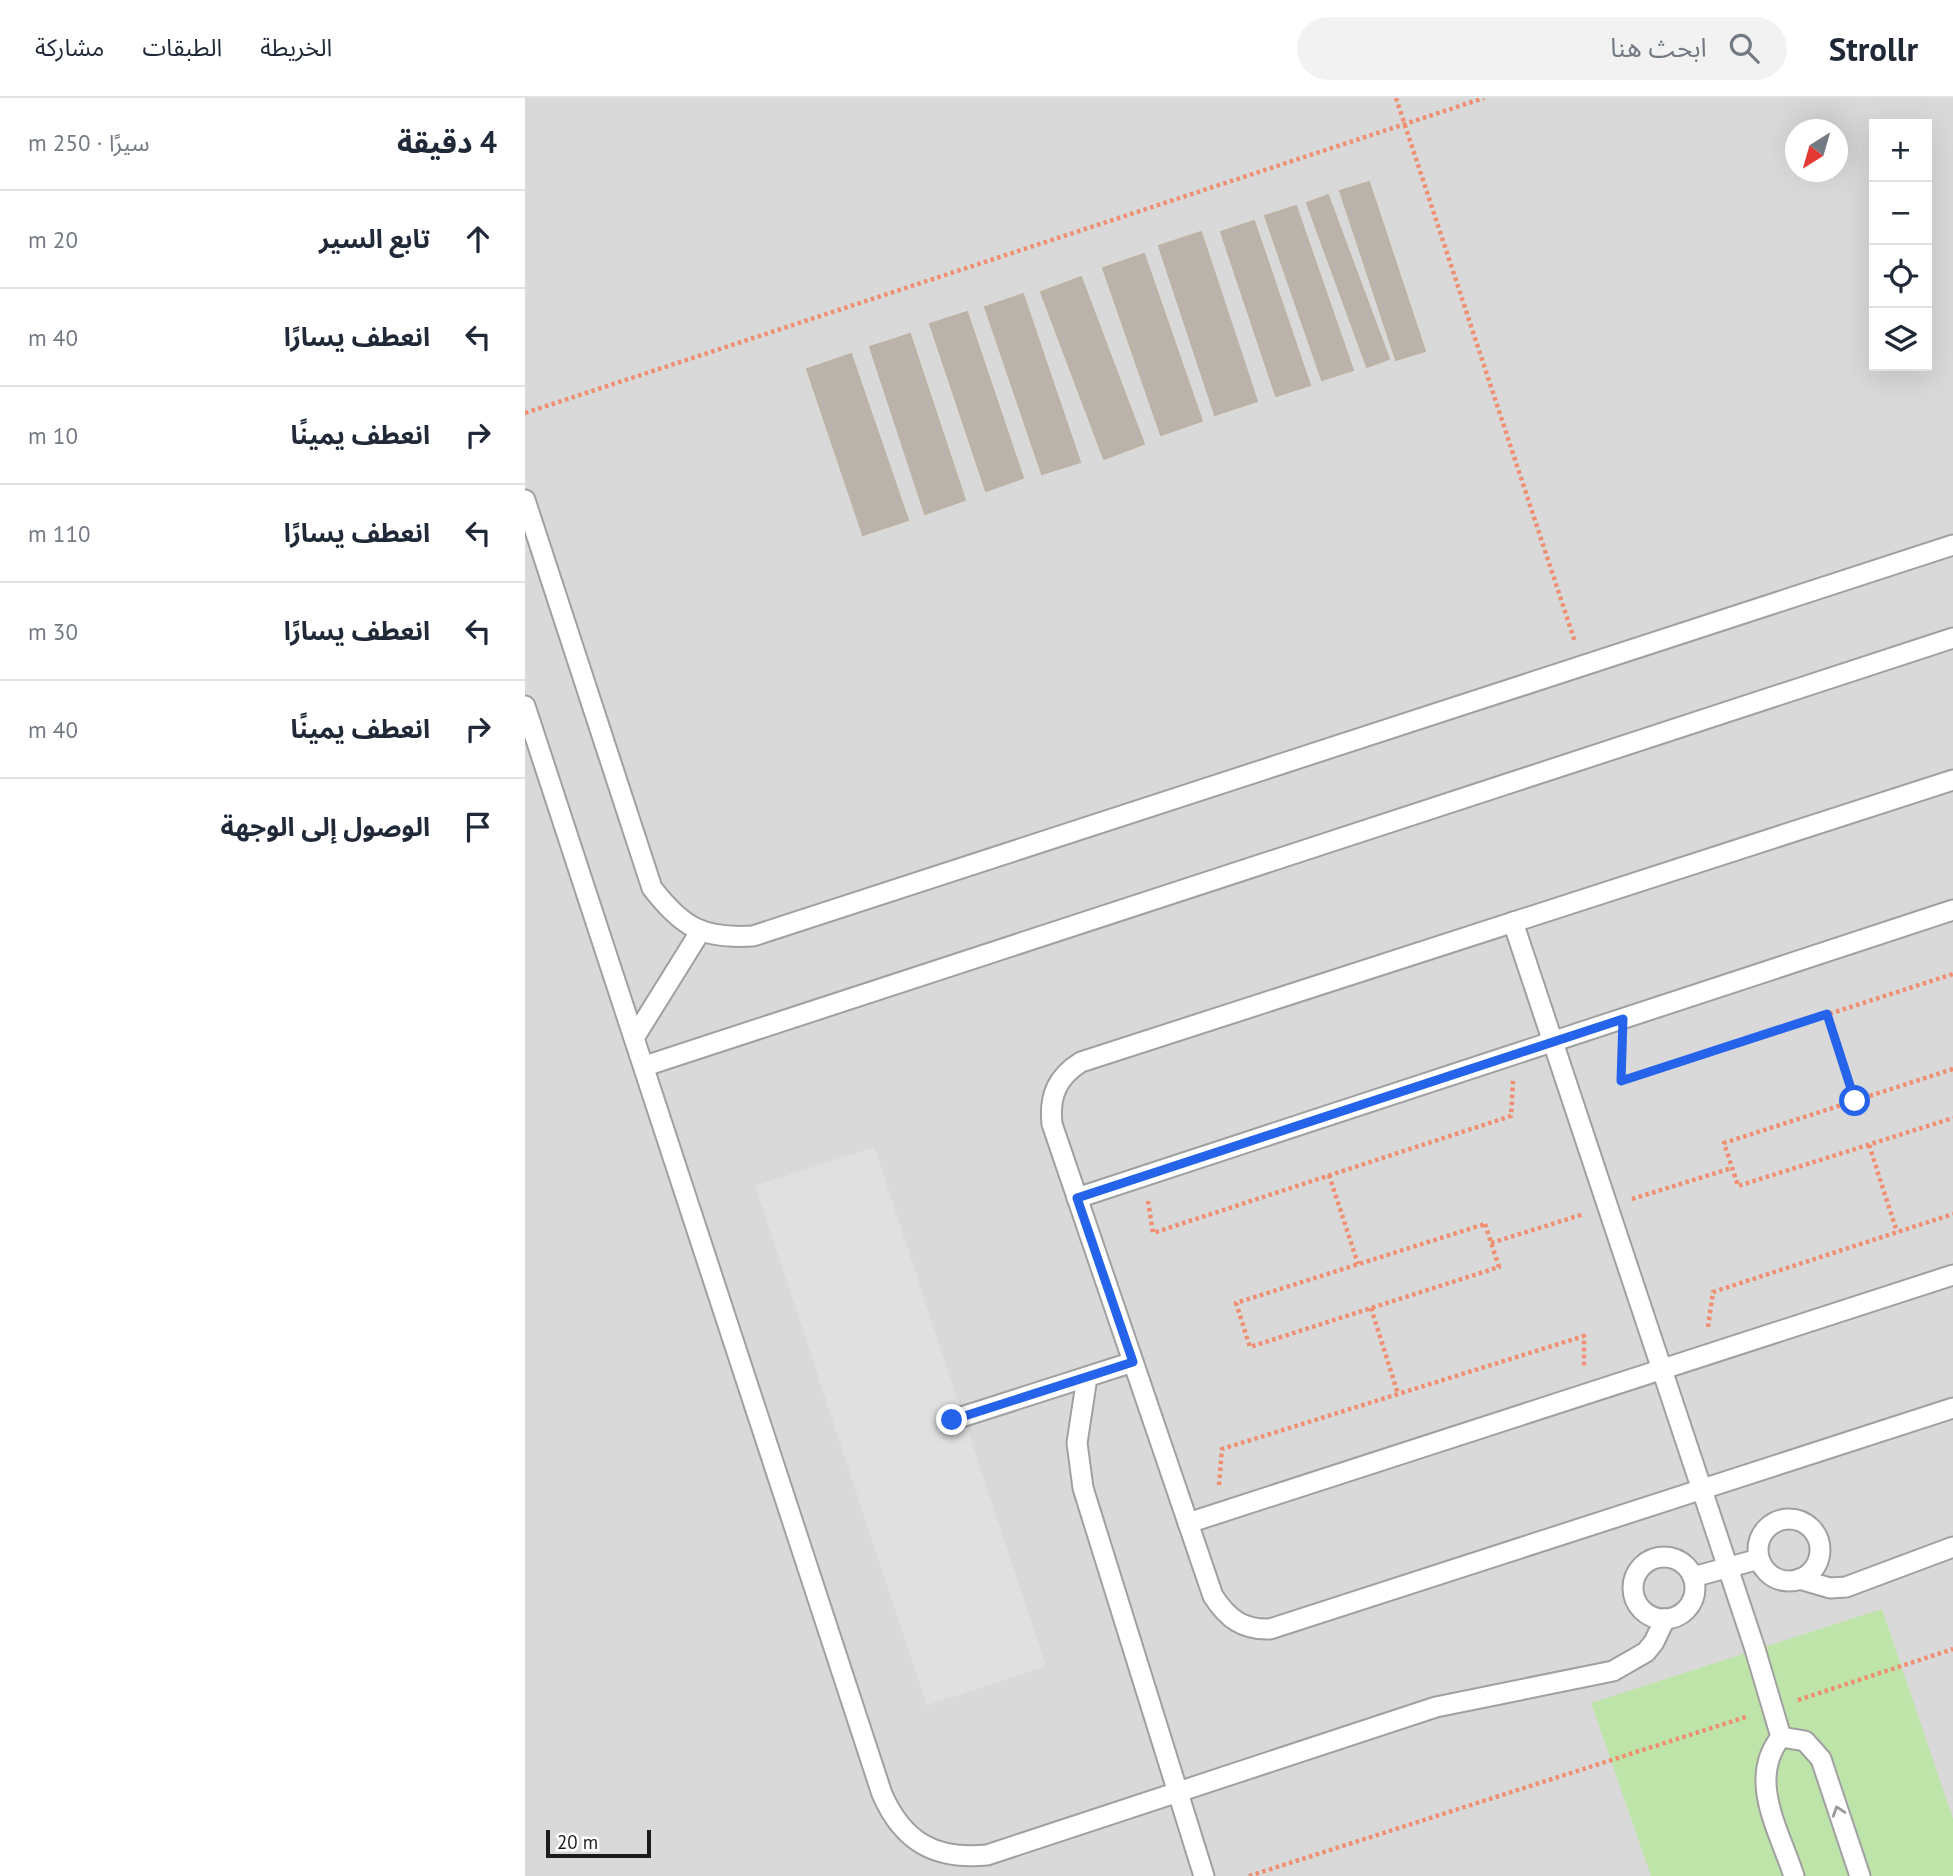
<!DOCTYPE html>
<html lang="ar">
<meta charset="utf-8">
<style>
:root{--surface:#fff;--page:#f2f2f3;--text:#1f2937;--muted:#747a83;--line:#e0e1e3}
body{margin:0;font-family:"PT Sans","Noto Sans Arabic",sans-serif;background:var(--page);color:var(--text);direction:rtl}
.controls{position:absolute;right:21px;top:21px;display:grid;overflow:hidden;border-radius:0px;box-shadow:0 7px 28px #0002}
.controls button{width:63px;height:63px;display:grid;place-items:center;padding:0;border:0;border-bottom:2px solid var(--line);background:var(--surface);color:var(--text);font:35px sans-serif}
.compass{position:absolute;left:1260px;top:21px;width:63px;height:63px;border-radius:50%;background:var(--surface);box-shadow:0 7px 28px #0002;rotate:217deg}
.scale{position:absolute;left:21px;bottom:18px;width:105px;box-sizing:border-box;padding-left:7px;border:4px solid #1c1c1c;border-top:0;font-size:19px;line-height:24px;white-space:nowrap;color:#1c1c1c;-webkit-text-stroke:5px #fff;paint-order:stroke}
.stop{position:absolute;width:21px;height:21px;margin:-16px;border:5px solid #2563eb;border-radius:50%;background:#fff}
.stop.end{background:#2563eb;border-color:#fff;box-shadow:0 2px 7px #0008}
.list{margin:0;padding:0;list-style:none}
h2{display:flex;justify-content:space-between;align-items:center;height:91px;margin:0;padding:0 28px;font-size:30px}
h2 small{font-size:23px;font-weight:400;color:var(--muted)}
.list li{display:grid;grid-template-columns:46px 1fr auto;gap:21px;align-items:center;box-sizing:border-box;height:98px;padding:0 28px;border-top:2px solid var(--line)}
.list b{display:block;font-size:26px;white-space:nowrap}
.list em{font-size:23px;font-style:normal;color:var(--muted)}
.icon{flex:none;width:38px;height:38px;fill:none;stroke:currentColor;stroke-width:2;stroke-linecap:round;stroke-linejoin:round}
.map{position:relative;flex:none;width:1428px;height:1778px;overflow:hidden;direction:ltr}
header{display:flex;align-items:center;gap:42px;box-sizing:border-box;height:98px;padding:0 35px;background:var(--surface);border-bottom:2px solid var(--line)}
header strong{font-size:33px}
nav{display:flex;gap:38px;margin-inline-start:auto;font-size:24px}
.search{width:490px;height:63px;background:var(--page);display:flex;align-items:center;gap:18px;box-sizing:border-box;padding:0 24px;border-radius:38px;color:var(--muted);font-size:26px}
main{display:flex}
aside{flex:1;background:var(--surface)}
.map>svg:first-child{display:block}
</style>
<header>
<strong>Strollr</strong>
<div class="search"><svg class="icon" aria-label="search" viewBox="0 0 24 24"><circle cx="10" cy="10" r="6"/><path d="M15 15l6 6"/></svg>ابحث هنا</div>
<nav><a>الخريطة</a><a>الطبقات</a><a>مشاركة</a></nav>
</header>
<main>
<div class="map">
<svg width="1428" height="1778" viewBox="0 0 1428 1778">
<rect width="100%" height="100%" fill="#eceae2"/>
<path fill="#dad9d9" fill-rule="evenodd" d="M0 0H1428V1778H0ZM1349 26H1402V268H1349ZM1270 32H1312V74H1270Z"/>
<polygon fill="#bfe4aa" points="1357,1511 1428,1721 1428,1778 1126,1778 1066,1605"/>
<polygon fill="#e0e0e0" points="349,1049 521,1568 402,1607 230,1088"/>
<g fill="#b9b3ac" stroke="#bdb3a5" stroke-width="2">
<polygon points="844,84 900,253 871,262 815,93"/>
<polygon points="803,97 864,261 842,269 782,105"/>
<polygon points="771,108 828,272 797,282 740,118"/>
<polygon points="729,123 785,287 751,298 696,134"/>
<polygon points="676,134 732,303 690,317 634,148"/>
<polygon points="619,156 677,323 636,337 578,170"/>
<polygon points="556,179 619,346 579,361 516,194"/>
<polygon points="498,196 555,364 517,376 460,209"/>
<polygon points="442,214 498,380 461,393 405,226"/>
<polygon points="385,236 440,402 400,416 345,249"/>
<polygon points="326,256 383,422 338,437 282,271"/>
</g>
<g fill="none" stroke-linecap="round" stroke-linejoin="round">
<g stroke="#a0a0a0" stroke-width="23">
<g id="lane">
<path d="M0 402 127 790C158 830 178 841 228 838L1428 447"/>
<path d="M0 608 357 1696C378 1744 410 1762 462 1757L911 1609 1088 1573 1121 1554 1129 1544 1140 1521"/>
<path d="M1428 682 556 964C532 979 524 998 527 1026L688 1498C703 1521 718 1532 745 1531L1428 1310"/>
<polyline points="988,824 1230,1551 1256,1639"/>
<polyline points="109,940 175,834"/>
<polyline points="120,968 1428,540"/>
<polyline points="552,1100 1428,812"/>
<polyline points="562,1279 552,1345 558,1390 679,1778"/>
<polyline points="427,1322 608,1264"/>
<circle cx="1264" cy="1452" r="31"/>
<polyline points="663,1425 1428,1177"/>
<circle cx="1139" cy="1490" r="31"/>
<polyline points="1168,1479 1234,1461"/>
<polyline points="1274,1481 1305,1490 1321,1489 1428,1449"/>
<polyline points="1256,1639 1280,1643 1296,1661 1335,1778"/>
<path d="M1256 1639C1222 1681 1254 1732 1269 1778"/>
</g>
</g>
<g stroke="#ef8e70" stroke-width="4.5" stroke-dasharray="3.5 3.5" stroke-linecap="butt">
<polyline points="871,0 1050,544"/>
<polyline points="0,315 959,0"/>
<polyline points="1302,916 1330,1003"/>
<polyline points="1097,950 1096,983 1428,876"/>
<polyline points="1428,971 1199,1045 1213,1088 1428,1020"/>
<polyline points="1344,1047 1372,1134"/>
<polyline points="804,1077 833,1166"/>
<polyline points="1107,1101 1207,1070"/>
<polyline points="623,1103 628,1135 986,1018 988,983"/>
<polygon points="960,1126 974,1169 725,1249 711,1205"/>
<polyline points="966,1145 1059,1116"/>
<polyline points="846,1210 873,1296"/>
<polyline points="1183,1229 1188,1194 1428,1116"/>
<polyline points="694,1387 697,1351 1059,1238 1059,1269"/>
<polyline points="1273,1602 1428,1551"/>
<polyline points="724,1778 1224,1618"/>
</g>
<use href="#lane" stroke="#fff" stroke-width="19"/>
</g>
<defs><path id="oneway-chevron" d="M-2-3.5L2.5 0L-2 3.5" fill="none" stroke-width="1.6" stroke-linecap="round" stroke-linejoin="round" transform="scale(1.75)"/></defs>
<use stroke="#999" href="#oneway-chevron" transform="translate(1313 1713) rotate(-108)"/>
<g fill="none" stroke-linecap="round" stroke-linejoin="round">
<polyline stroke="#2563eb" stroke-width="9" points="427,1322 608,1264 552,1100 1098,921 1096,983 1302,916 1330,1003"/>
</g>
</svg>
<div class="controls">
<button>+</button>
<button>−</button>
<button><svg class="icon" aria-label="locate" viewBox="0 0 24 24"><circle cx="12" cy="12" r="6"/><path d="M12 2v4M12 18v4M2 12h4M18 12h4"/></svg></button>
<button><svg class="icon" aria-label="layers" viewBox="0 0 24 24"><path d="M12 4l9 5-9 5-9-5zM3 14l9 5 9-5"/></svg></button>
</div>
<svg class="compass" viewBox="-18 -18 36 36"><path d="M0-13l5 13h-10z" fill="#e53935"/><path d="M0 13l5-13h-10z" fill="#747a83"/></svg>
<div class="scale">20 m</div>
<div class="stop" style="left:1330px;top:1003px"></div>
<div class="stop end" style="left:427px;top:1322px"></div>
</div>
<aside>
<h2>4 دقيقة<small>سيرًا · 250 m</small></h2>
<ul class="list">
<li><svg class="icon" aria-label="ahead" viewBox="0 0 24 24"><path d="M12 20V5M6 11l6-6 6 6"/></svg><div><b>تابع السير</b></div><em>20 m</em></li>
<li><svg class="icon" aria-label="left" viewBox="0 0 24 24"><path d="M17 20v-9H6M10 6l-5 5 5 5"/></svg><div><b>انعطف يسارًا</b></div><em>40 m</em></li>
<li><svg class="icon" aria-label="right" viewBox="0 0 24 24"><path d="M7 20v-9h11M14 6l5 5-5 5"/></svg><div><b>انعطف يمينًا</b></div><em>10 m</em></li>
<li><svg class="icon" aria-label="left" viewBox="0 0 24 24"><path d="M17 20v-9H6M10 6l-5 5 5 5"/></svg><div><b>انعطف يسارًا</b></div><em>110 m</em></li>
<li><svg class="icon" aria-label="left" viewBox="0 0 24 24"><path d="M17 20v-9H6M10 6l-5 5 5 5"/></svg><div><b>انعطف يسارًا</b></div><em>30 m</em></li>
<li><svg class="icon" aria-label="right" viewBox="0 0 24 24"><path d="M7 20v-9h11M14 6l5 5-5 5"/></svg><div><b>انعطف يمينًا</b></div><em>40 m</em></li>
<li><svg class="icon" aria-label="arrive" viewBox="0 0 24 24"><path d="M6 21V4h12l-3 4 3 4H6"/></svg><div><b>الوصول إلى الوجهة</b></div></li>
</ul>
</aside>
</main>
